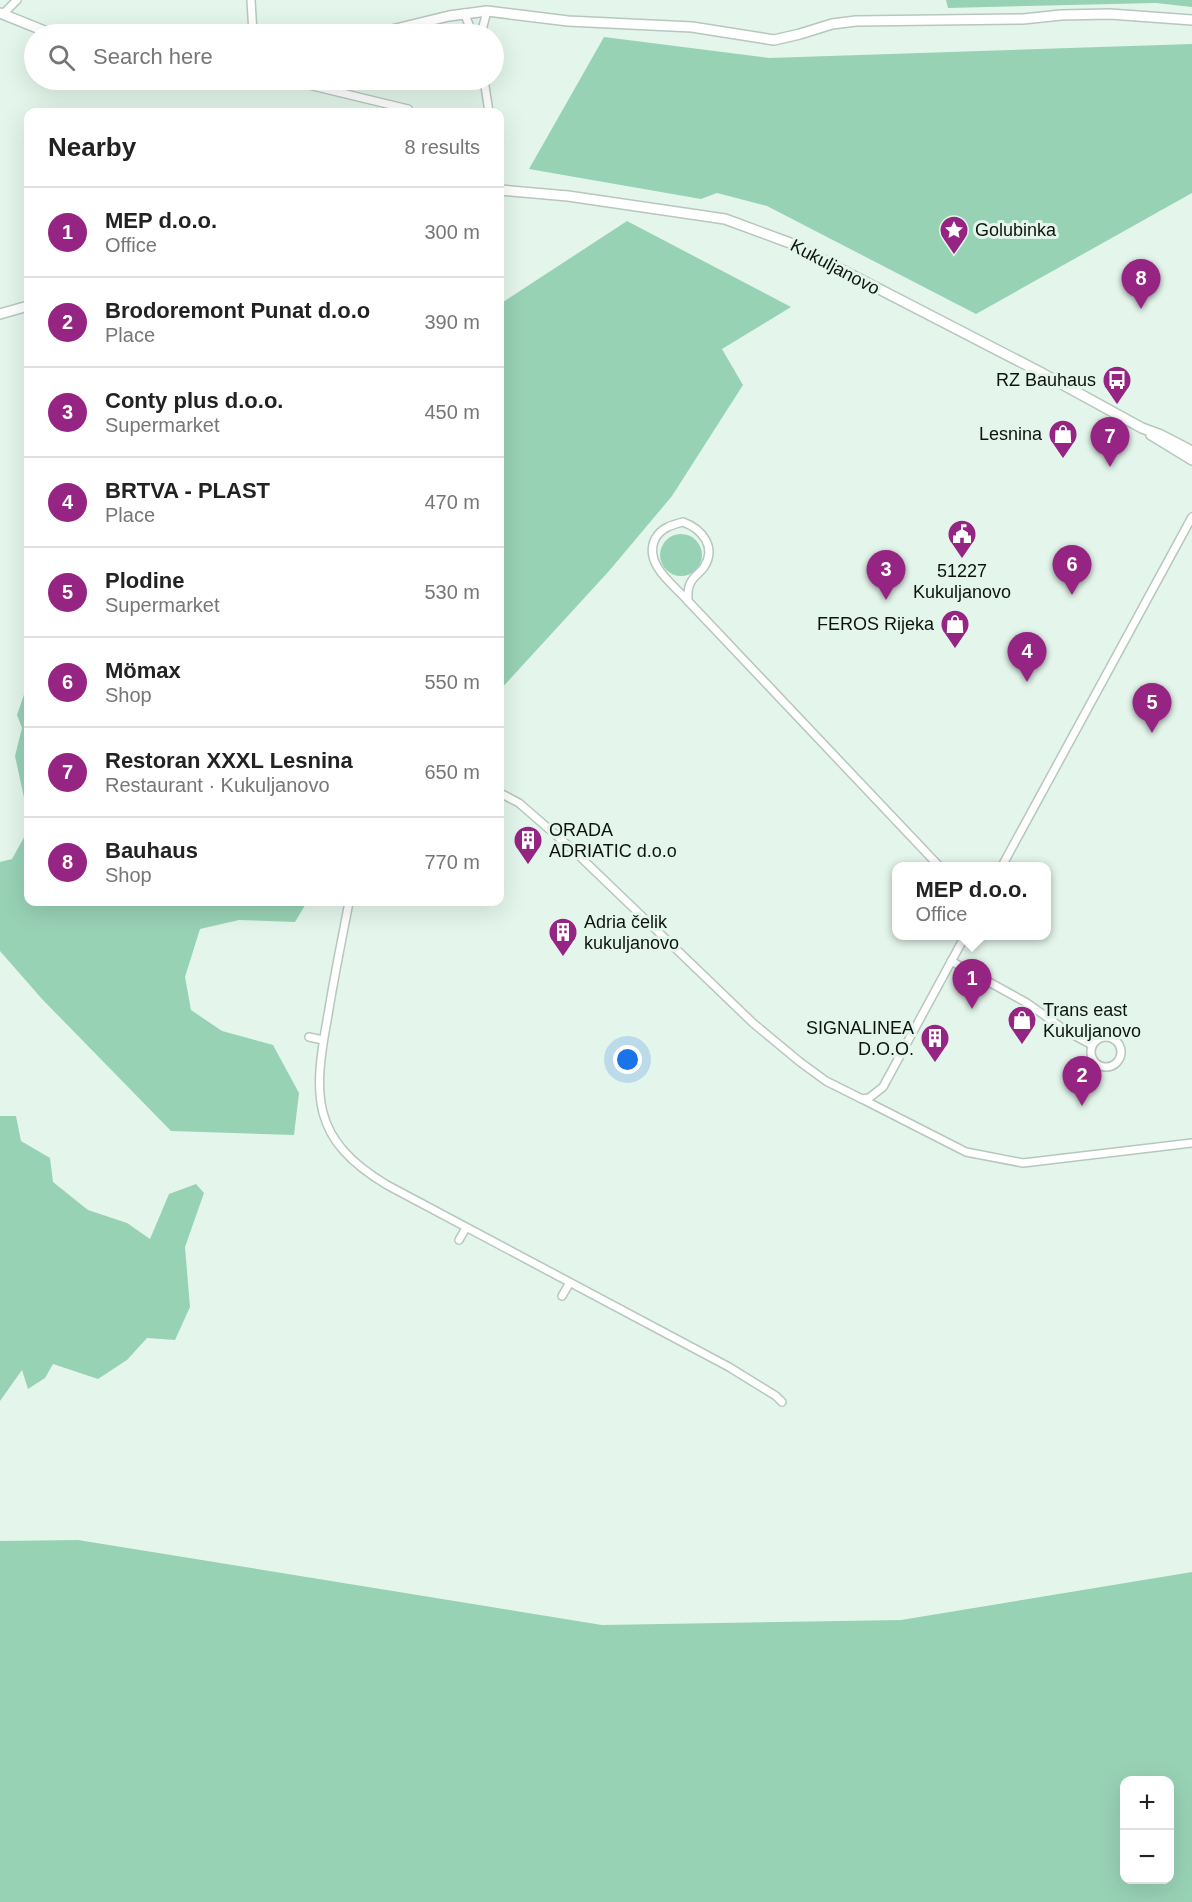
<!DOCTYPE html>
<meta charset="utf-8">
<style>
:root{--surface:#fff;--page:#f2f2f2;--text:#222;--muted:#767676;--line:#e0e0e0;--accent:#962483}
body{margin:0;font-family:Arial,sans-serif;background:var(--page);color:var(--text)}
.controls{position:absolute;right:18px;bottom:18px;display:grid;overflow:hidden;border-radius:12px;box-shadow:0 6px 24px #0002}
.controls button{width:54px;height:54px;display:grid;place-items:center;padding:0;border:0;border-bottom:2px solid var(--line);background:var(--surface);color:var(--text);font:30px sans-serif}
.you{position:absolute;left:628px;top:1060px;width:21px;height:21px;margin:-15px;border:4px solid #fff;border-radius:50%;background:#1a73e8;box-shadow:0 0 0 9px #1a73e833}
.badge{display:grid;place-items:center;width:39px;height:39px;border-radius:50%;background:var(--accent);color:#fff;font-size:20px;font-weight:700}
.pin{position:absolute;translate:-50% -50px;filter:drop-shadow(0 2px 3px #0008)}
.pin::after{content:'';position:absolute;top:32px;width:21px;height:18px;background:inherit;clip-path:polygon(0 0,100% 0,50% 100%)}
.popup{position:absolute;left:892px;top:862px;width:159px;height:78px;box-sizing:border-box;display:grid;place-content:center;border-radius:12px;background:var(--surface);filter:drop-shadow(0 2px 4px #0005);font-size:20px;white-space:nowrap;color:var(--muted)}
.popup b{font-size:22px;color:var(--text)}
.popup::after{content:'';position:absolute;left:50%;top:100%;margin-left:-12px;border:12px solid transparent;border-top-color:var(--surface)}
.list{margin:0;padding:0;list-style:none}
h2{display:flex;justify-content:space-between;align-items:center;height:78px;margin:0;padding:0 24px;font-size:26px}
h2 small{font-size:20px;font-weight:400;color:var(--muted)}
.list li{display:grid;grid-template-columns:39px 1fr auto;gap:18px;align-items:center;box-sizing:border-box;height:90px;padding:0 24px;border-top:2px solid var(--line)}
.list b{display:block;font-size:22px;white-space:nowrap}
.list p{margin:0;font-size:20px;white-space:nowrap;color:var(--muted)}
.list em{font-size:20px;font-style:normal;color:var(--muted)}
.icon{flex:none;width:33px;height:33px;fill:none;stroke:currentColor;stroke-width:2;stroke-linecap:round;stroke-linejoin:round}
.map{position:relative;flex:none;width:1192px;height:1902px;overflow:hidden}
.search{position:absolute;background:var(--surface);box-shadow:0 6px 24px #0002;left:24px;top:24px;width:480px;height:66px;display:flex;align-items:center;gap:15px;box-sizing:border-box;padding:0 21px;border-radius:33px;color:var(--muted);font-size:22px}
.panel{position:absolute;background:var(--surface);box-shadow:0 6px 24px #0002;left:24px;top:108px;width:480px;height:798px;border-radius:12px}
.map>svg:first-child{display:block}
</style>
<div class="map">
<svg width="1192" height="1902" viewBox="0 0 1192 1902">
<rect width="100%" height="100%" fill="#e4f6ec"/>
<g fill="#98d2b5" fill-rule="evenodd">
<polygon points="946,0 1192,0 1192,7 1156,3 948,8"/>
<polygon points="604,37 769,58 1192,44 1192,193 976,314 767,206 717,193 701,199 529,169"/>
<polygon points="627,221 791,307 722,349 743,385 672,496 609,571 500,690 500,304"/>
<circle cx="681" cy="555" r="21"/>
<polygon points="28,683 28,816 15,756 22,728 17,715"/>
<polygon points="28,830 28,902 307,902 295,922 239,920 200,929 185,977 191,1010 222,1031 273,1045 299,1093 294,1135 171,1131 42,999 0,951 0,862 12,859"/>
<polygon points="0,1116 16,1116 21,1141 50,1158 53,1182 88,1210 127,1223 150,1239 169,1194 196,1184 204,1193 185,1247 190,1307 175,1340 147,1338 127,1360 98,1379 53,1364 45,1378 28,1389 22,1370 0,1401"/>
<path d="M78 1540 602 1625 901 1620 1192 1572V1902H0V1541ZM1124 1780H1170V1880H1124Z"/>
</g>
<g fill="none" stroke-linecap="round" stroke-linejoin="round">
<g stroke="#b6c7be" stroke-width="10">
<g id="street">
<polyline points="251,0 253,34"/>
<polyline points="464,13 473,34"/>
<polyline points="3,14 17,0"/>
<polyline points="481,34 487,11"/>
<polyline points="288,80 408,109"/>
<polyline points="484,80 489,112"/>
<path d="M683 522C702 529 717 547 704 567 700 573 694 576 691 582 687 588 688 595 688 601 674 585 643 564 655 539 661 528 671 525 683 522Z"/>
<polyline points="688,601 939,866"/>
<polyline points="500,793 519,803 572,849 753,1023 800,1062 826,1081 862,1099 869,1098 883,1087 965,936"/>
<polyline points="1002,866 1192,517"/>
<path d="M349 902C342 939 334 977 328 1015 313 1095 310 1139 387 1185L729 1367 776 1396 782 1402"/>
<polyline points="951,961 1027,1003 1068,1032 1092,1045"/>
<circle cx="1106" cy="1052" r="15"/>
<polyline points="309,1037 323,1040"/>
<polyline points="862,1099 966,1152 1023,1163 1192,1143"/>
<polyline points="459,1240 466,1228"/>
<polyline points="562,1296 569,1284"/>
</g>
</g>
<g stroke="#b6c7be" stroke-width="12">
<g id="secondary">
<polyline points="0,13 52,34"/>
<polyline points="375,34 449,16 487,11 568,21 692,27 774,40 800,34 832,24 856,21 1023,19 1061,15 1110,14 1192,20"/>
<polyline points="500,190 568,196 725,219 790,243 1040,372 1142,428 1161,435 1192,451"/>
<polyline points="0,314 28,306"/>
<polyline points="1151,435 1192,460"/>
</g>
</g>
<use href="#street" stroke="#fff" stroke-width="7"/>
<use href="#secondary" stroke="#fff" stroke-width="9"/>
</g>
<defs>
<g id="sight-pin" transform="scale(1.5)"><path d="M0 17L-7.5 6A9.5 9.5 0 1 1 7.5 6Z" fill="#962483" stroke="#e4f6ec"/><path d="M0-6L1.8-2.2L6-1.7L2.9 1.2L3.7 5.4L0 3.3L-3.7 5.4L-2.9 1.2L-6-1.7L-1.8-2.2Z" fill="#fff"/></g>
<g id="bus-pin" transform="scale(1.5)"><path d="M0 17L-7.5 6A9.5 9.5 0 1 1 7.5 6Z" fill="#962483" stroke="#e4f6ec"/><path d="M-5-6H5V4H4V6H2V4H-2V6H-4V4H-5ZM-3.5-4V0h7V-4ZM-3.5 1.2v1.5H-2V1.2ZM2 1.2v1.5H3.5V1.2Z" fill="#fff"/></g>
<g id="shop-pin" transform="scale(1.5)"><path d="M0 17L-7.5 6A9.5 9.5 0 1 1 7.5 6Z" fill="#962483" stroke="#e4f6ec"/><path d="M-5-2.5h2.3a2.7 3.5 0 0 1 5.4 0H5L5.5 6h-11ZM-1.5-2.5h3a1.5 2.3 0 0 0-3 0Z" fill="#fff"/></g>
<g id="civic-pin" transform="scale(1.5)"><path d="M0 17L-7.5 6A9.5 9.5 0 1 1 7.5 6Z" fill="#962483" stroke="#e4f6ec"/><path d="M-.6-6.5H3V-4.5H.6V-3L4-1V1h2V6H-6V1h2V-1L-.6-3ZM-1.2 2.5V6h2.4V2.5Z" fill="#fff"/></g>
<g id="building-pin" transform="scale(1.5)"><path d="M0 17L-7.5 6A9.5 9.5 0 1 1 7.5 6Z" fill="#962483" stroke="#e4f6ec"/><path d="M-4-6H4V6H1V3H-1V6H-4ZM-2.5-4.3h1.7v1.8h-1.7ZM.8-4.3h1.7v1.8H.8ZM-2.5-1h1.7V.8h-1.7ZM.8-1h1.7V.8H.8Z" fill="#fff"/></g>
</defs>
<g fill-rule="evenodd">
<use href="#sight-pin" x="954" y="230"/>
<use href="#bus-pin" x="1117" y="380"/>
<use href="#shop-pin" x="1063" y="434"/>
<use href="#civic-pin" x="962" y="534"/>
<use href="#shop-pin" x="955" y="624"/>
<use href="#building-pin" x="528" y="840"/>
<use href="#building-pin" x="563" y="932"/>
<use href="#shop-pin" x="1022" y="1020"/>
<use href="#building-pin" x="935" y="1038"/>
</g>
<g text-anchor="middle" stroke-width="6" stroke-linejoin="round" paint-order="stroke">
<g font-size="18" fill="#0d130f" stroke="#e4f6ec" text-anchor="start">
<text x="975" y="236">Golubinka</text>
<text x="1096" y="386" text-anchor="end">RZ Bauhaus</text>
<text x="1042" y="440" text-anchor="end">Lesnina</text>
<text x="962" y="577" text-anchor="middle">51227<tspan x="962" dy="21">Kukuljanovo</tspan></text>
<text x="934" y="630" text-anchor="end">FEROS Rijeka</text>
<text x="549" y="836">ORADA<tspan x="549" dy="21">ADRIATIC d.o.o</tspan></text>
<text x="584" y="928">Adria čelik<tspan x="584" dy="21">kukuljanovo</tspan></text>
<text x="1043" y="1016">Trans east<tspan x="1043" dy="21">Kukuljanovo</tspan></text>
<text x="914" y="1034" text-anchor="end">SIGNALINEA<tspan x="914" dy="21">D.O.O.</tspan></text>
</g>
<g font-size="18" fill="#0d130f" stroke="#e4f6ec">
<text transform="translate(835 267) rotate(28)" y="6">Kukuljanovo</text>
</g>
</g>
</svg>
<div class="controls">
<button>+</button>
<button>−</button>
</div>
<div class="you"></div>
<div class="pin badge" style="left:972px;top:1009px">1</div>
<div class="popup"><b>MEP d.o.o.</b>Office</div>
<div class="pin badge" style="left:1082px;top:1106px">2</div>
<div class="pin badge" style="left:886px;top:600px">3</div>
<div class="pin badge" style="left:1027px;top:682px">4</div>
<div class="pin badge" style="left:1152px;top:733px">5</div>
<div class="pin badge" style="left:1072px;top:595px">6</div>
<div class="pin badge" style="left:1110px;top:467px">7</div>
<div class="pin badge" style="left:1141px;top:309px">8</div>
<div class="search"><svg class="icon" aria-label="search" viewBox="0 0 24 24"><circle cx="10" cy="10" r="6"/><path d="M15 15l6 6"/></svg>Search here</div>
<section class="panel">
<h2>Nearby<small>8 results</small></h2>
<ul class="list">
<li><span class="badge">1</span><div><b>MEP d.o.o.</b><p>Office</p></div><em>300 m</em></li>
<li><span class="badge">2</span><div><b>Brodoremont Punat d.o.o</b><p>Place</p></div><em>390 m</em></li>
<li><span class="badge">3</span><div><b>Conty plus d.o.o.</b><p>Supermarket</p></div><em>450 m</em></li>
<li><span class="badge">4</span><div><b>BRTVA - PLAST</b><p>Place</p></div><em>470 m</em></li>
<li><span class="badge">5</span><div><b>Plodine</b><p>Supermarket</p></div><em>530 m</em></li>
<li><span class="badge">6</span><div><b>Mömax</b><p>Shop</p></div><em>550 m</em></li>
<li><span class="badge">7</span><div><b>Restoran XXXL Lesnina</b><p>Restaurant · Kukuljanovo</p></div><em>650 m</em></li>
<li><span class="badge">8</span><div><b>Bauhaus</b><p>Shop</p></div><em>770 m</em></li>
</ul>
</section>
</div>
